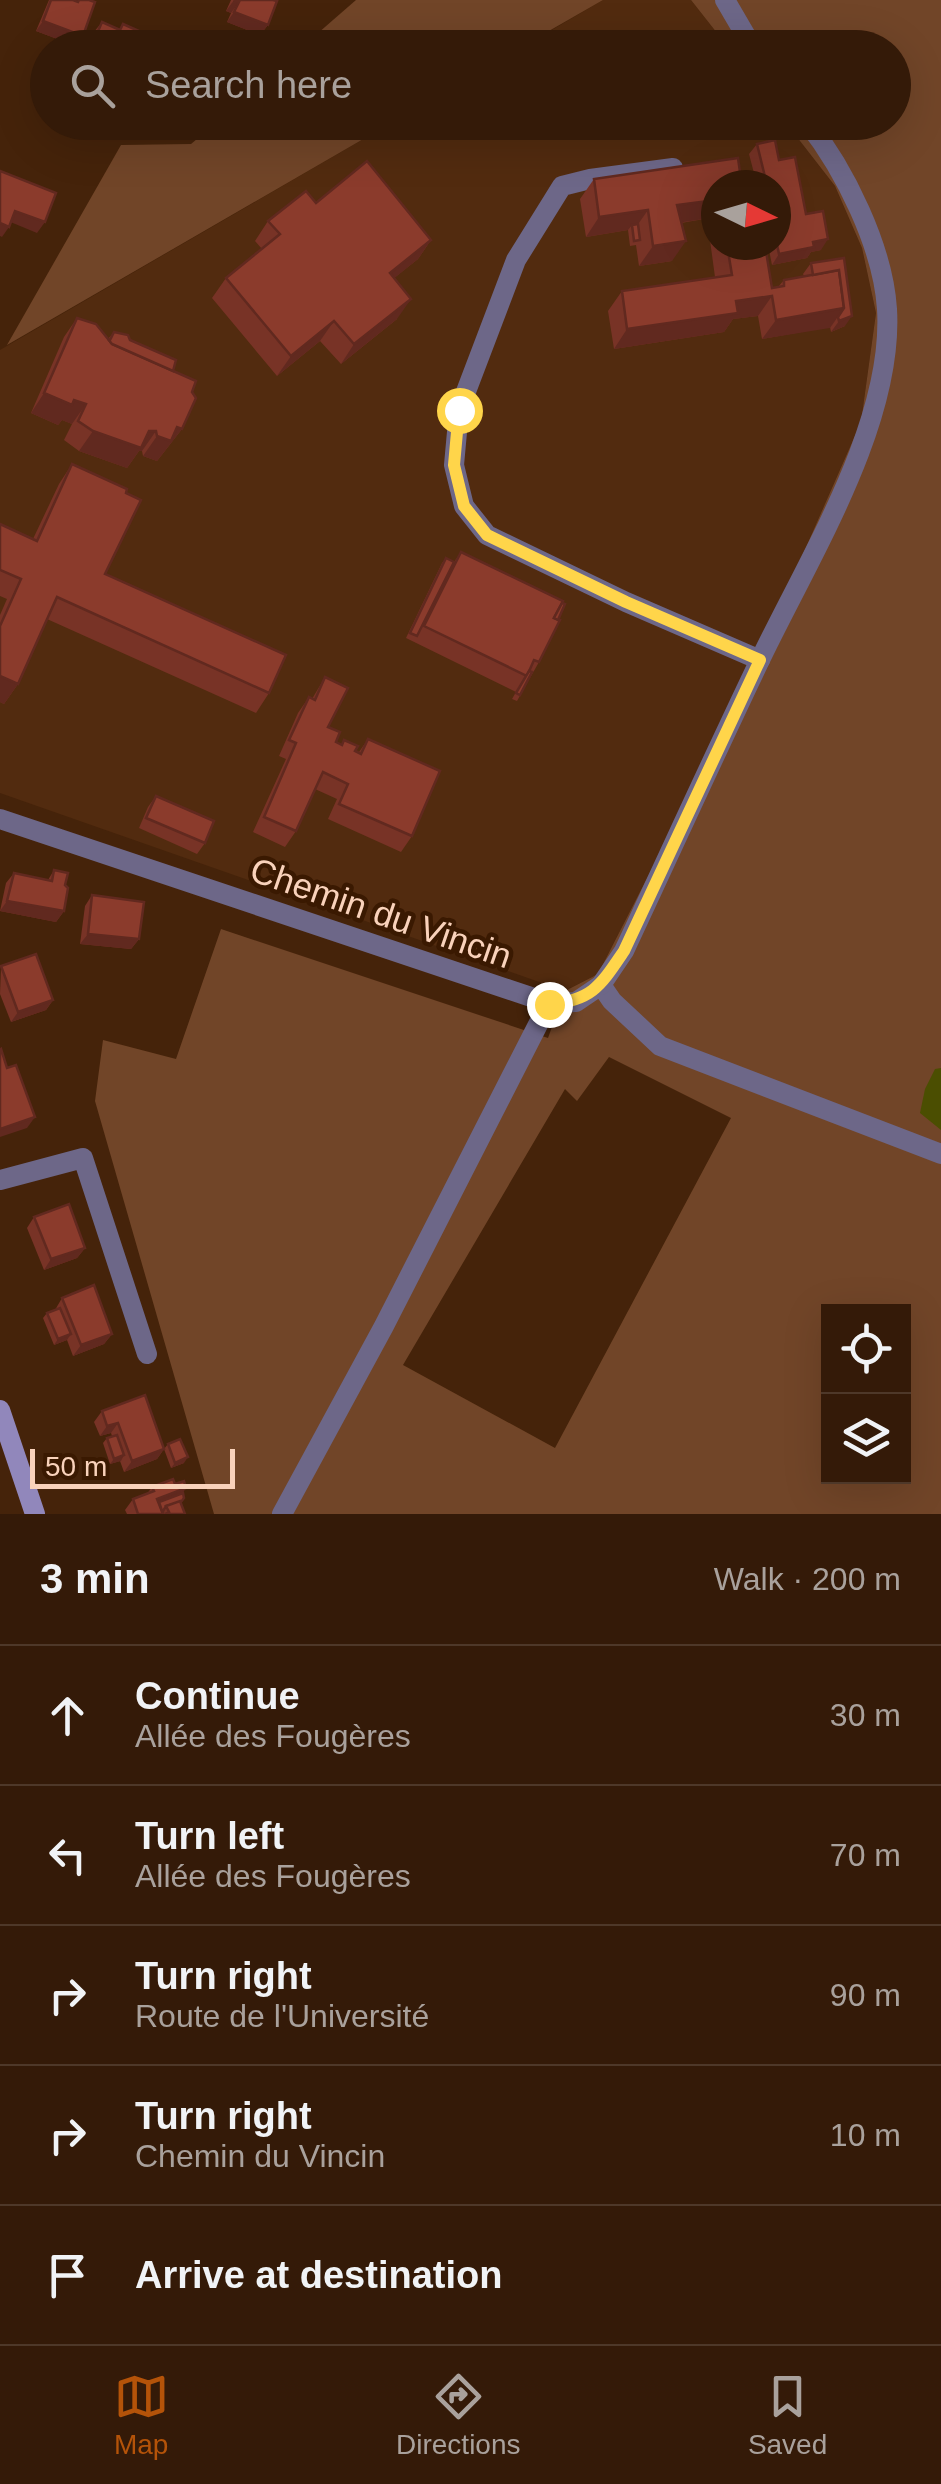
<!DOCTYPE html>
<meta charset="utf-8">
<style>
:root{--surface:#341a08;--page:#3f2716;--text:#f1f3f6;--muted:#a9a19c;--line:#4e3829;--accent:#b45309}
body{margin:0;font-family:Arial,sans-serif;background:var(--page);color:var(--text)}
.controls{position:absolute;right:30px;bottom:30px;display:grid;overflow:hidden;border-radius:0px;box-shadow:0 10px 40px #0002}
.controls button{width:90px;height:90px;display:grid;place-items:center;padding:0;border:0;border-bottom:2px solid var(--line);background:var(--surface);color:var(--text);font:50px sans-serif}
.compass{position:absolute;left:701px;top:170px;width:90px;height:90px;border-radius:50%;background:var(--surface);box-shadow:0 10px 40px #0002;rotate:95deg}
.scale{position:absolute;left:30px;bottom:25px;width:205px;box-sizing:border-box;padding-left:10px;border:5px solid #f9d2bb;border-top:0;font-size:28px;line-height:35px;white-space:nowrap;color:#f9d2bb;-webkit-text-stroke:8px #3a1901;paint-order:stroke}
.stop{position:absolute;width:30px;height:30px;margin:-22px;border:8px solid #ffd54a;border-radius:50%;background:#fff}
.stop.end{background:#ffd54a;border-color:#fff;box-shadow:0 2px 10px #0008}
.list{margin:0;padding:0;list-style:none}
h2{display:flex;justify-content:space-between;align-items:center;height:130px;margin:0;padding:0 40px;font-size:42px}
h2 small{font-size:32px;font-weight:400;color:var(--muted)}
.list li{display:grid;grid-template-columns:65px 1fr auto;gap:30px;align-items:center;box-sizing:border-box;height:140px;padding:0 40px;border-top:2px solid var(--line)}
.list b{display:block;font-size:38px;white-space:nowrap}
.list p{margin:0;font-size:32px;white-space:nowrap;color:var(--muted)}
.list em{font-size:32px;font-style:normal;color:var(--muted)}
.icon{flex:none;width:55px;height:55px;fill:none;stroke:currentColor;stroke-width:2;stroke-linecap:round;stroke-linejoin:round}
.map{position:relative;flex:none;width:941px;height:1514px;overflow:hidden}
.search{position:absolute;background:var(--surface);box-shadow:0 10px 40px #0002;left:30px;right:30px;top:30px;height:110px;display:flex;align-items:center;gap:25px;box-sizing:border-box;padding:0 35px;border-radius:55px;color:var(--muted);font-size:38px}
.sheet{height:830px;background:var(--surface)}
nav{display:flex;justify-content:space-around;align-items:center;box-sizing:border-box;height:140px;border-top:2px solid var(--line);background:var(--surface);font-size:28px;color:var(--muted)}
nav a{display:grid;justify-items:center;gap:5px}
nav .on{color:var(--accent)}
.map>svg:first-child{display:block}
</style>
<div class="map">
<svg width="941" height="1514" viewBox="0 0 941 1514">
<rect width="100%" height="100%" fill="#45230a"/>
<g fill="#522b0f" fill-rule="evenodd">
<polygon points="603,0 691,0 728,47 521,48"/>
<path d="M391 123H786L835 186 862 248 876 313 861 422 745 686 598 974 565 991 0 793V350ZM716 185H776V245H716Z"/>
</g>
<g fill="#714528" fill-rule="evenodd">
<polygon points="356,0 603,0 521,47 302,47"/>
<path d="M691 0H941V1514H214L95 1101 103 1040 176 1059 221 929 548 1038 565 991 598 974 745 686 861 422 876 313 862 248 835 186 786 123 894 122V48L728 47ZM609 1057 731 1118 555 1448 403 1365 565 1089 577 1101ZM828 1312H904V1476H828Z"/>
<polygon points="216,123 391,123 7,345 121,145 191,144"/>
</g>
<polygon fill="#4b4e01" points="941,1068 941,1130 920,1113 925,1089 935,1069"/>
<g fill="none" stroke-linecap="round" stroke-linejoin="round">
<g stroke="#6d6788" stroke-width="20">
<polyline points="725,0 753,48"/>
<polyline points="673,168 590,179 562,186 516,260 459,410 454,465 464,506 487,535 626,602 760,660"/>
<polyline points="0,819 549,1003 576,1002 601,985 612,1001 660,1046 941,1154"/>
<path d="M601 985 624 951C669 855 713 758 759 662 808 559 894 424 887 309 883 247 845 170 807 122"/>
<polyline points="0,1180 83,1158 147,1354"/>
<polyline points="282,1514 384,1326 549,1003"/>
</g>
<polyline stroke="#9187bb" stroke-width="20" points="0,1410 35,1514"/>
</g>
<g fill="#783326">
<polygon points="49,0 73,0 77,2 78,0 76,46 36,31"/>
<polygon points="231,0 273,0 268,25 260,35 227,22 231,13 226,11"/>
<polygon points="102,22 120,29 177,48 88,48 94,32"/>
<polygon points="757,144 779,160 806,214 821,250 811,252 807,258 772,265 768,245 776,245 776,185 757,185 755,180 716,185 716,245 765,245 772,288 778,287 784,280 804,276 803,274 811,263 845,326 831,332 830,327 762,339 758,316 733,319 724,332 614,349 608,311 622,291 715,277 709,233 712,228 710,218 681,223 672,261 639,266 636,245 630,246 628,230 586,237 580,199 594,179 741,179 755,177 749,154"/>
<polygon points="316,203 431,240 418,259 394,278 397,319 341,364 320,341 277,376 212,298 226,278 262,249 255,241 268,221"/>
<polygon points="77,318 108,339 114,332 130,340 173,371 192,392 182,429 157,461 143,456 142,451 139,451 127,468 79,451 64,440 72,424 62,420 58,425 31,413 64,337"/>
<polygon points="72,464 105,574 269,693 256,713 47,619 18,684 4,704 0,702 0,615 7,599 0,596 0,524 33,539 59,484"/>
<polygon points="461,552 539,662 517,701 512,699 516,692 406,638 442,563 446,558 454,562"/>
<polygon points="325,677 328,727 336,742 341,745 344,740 359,752 368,739 412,836 401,852 328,819 337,799 315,789 296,831 285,847 253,832 286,759 279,756 298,713 309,697 312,699"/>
<polygon points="156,796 205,843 197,854 139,828 148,807"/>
<polygon points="54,870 64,911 56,922 0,911 6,883 14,873 48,880"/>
<polygon points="92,895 139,939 131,949 80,944 85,906"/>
<polygon points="1,966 53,1000 46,1010 11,1022 0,994"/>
<polygon points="34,1217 85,1248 77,1258 44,1270 27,1228"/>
<polygon points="62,1298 112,1334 104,1344 73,1356 67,1340 54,1345 43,1318 47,1313 55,1310"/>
<polygon points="102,1411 164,1449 168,1444 184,1463 171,1468 164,1449 157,1459 124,1472 120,1461 110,1464 103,1443 107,1438 112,1436 111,1433 100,1436 94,1422"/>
<polygon points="175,1484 183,1493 181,1502 185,1514 127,1514 125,1510 133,1499 147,1494 152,1487"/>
</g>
<g fill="#61291f">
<polygon points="234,0 239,2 231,13 226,11"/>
<polygon points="234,12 268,25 260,35 227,22"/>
<polygon points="43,21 83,36 76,46 36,31"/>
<polygon points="716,200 716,211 710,218 664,225 677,205"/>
<polygon points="648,210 634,230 632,225 628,230 586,237 599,217"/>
<polygon points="15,211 45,222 37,233 8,221"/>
<polygon points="0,223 9,227 2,237 0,236"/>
<polygon points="828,239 821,250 811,252 807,258 772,265 779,254 813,242"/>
<polygon points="431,240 418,259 376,293 390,273"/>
<polygon points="686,241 672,261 639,266 653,246"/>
<polygon points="772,296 758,316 733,319 724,332 614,349 627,329 736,301"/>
<polygon points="411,299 397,319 341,364 354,344"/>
<polygon points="844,308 830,328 762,339 776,320"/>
<polygon points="852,316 845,326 831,332 839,321"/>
<polygon points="334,321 320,341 277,376 291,356"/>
<polygon points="44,393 74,400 86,404 72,424 62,420 58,425 31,413"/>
<polygon points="177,427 182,429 157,461 143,456 157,436"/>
<polygon points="93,431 156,431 142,451 139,451 127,468 79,451"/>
<polygon points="0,676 18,684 4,704 0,702"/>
<polygon points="7,901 64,911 56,922 0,911"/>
<polygon points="88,934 139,939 131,949 80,944"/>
<polygon points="53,1000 46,1010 11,1022 18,1012"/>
<polygon points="35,1117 27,1128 0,1137 0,1129"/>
<polygon points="85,1248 77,1258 44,1270 51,1259"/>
<polygon points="71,1334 67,1340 54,1345 58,1339"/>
<polygon points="112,1334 104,1344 73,1356 81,1345"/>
<polygon points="118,1423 111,1433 100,1436 107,1426"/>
<polygon points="164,1449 157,1459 124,1472 132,1461"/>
<polygon points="124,1455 121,1461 110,1464 114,1459"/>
<polygon points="188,1457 184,1463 171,1468 175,1463"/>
<polygon points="186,1488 179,1499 155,1508 157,1499"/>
</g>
<g fill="#8b3b2c" stroke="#61291f" stroke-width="2.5">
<polygon points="51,0 73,0 78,2 79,0 89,0 95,2 83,36 43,21"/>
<polygon points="234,0 273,0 277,1 268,25 234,12 239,2"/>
<polygon points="102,22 120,30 123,24 177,48 91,48"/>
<polygon points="775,140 779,160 795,157 806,214 823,211 828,239 813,242 814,247 779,254 776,240 776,185 767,185 757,144"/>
<polygon points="738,158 741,179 755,176 756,185 716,185 716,200 677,205 686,241 653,246 648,210 599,217 594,179"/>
<polygon points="367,161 431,240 390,273 411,299 354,344 334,321 291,356 226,278 280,234 268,221 306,191 316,203"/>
<polygon points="0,171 56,193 45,222 15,211 9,227 0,223"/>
<polygon points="638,224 640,240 634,241 632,225"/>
<polygon points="727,245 765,245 772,288 784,286 784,280 839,270 844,308 776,320 772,296 736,301 738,313 627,329 622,291 732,275"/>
<polygon points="844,258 852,316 839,321 838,317 844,308 839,270 813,275 811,263"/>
<polygon points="77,318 96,324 112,344 196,381 192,392 196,398 182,429 177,427 171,441 157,436 156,431 149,431 141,448 93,431 78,421 86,404 74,400 72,405 44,393"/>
<polygon points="114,332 128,335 130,340 176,360 173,371 112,344 108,339 110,340"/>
<polygon points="72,464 127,489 126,493 141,500 105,574 286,655 269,693 57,597 18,684 0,676 0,626 21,579 0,570 0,524 37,541"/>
<polygon points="461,552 563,601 554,618 560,620 539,662 534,660 527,676 424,626"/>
<polygon points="446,558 454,562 417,636 410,633"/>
<polygon points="562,603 565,604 558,620 554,618"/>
<polygon points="529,671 532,672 520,695 516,693"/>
<polygon points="325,677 348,688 328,727 340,732 336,742 342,745 344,740 358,746 355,751 361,754 368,739 440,771 412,836 339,804 348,784 323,772 296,831 264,817 296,743 289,740 309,697 315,700"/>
<polygon points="156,796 214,821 205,843 146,818"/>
<polygon points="54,870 68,873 65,885 68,888 64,911 7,901 14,873 52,881"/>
<polygon points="92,895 144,902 139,939 88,934"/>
<polygon points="36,954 53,1000 18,1012 1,966"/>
<polygon points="1,1049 7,1068 16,1065 35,1117 0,1129 0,1050"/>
<polygon points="69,1204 85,1248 51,1259 34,1217"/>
<polygon points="94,1285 112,1334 81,1345 62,1298"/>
<polygon points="60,1308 71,1334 58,1339 47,1313"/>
<polygon points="145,1395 164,1449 132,1461 118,1423 107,1426 102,1411"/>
<polygon points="117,1435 124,1455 114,1459 107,1438"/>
<polygon points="180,1439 188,1457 175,1463 168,1444"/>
<polygon points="173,1479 175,1484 184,1481 186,1488 157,1499 163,1514 138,1514 133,1499 154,1491 152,1487"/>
<polygon points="183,1493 184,1498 181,1502 166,1506 163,1511 163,1514 159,1502"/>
<polygon points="180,1501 185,1514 165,1514 169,1512 166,1506"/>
</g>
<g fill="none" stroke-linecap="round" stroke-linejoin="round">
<path stroke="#ffd54a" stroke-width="12" d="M459 410 454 465 464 506 487 535 626 602 760 660 624 951C601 985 592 1001 549 1004"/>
</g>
<g text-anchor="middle" stroke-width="9" stroke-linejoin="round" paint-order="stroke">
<g font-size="35" fill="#f9d2bb" stroke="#3a1901">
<text transform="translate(381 913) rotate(19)" y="12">Chemin du Vincin</text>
</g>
</g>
</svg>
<div class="controls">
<button><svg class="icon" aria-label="locate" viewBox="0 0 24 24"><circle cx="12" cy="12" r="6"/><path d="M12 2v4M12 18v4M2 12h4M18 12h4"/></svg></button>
<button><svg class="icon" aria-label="layers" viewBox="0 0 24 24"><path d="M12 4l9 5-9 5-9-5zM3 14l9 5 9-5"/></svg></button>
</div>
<svg class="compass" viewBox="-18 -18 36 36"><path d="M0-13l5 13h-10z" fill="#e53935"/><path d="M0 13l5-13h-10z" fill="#a9a19c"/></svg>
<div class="scale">50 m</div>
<div class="stop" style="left:459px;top:410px"></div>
<div class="stop end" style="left:549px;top:1004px"></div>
<div class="search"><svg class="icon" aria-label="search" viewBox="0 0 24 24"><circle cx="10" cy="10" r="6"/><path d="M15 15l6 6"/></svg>Search here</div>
</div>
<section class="sheet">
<h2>3 min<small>Walk · 200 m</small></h2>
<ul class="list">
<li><svg class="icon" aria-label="ahead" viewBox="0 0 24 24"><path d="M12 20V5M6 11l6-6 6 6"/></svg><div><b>Continue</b><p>Allée des Fougères</p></div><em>30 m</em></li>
<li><svg class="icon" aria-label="left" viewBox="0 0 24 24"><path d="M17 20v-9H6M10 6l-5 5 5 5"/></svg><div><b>Turn left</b><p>Allée des Fougères</p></div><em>70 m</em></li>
<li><svg class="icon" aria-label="right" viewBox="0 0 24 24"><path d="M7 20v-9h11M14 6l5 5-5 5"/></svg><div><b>Turn right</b><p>Route de l'Université</p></div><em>90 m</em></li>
<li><svg class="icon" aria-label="right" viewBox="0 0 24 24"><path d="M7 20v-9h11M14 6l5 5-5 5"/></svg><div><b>Turn right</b><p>Chemin du Vincin</p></div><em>10 m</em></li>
<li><svg class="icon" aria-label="arrive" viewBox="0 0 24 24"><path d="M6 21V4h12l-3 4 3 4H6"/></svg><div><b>Arrive at destination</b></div></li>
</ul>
</section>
<nav>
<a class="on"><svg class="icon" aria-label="map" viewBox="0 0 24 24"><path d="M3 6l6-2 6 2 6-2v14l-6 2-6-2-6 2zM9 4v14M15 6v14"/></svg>Map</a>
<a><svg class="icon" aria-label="directions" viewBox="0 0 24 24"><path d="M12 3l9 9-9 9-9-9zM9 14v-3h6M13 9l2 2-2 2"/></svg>Directions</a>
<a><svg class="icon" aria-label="saved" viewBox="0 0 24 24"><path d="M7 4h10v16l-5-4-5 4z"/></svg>Saved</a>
</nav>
